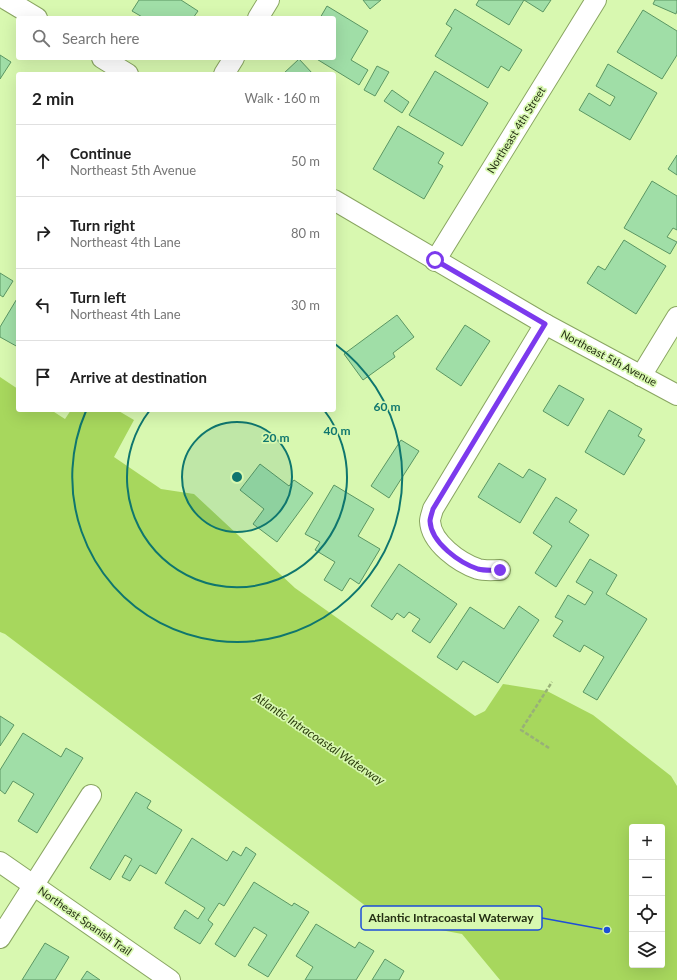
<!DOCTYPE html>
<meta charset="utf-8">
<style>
:root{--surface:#fff;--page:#f2f2f2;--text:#222;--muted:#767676;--line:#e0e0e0}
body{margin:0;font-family:Lato,sans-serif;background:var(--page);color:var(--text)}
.controls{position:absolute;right:12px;bottom:12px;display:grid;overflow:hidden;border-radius:4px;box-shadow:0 4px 16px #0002}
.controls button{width:36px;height:36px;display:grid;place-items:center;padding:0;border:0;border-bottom:1px solid var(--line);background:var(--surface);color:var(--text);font:20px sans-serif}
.stop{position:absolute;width:12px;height:12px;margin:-9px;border:3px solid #7c3aed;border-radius:50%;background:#fff}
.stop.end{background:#7c3aed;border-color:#fff;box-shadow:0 1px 4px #0008}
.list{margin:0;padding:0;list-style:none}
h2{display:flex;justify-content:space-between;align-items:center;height:52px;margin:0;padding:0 16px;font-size:17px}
h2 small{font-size:13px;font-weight:400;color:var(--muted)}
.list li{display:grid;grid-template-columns:26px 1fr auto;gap:12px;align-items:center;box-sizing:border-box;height:72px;padding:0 16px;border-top:1px solid var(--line)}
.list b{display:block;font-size:15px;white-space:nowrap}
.list p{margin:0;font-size:13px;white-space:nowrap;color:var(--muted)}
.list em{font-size:13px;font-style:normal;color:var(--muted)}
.icon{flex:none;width:22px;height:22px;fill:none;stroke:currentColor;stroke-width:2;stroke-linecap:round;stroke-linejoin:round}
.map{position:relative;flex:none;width:677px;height:980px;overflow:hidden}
.search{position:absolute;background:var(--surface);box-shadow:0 4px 16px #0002;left:16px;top:16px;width:320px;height:44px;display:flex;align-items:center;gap:10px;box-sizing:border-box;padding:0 14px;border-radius:4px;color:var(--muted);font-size:15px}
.panel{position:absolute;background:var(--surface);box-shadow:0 4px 16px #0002;left:16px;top:72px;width:320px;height:340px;border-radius:4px}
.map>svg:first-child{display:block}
</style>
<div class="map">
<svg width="677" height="980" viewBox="0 0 677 980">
<rect width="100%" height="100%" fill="#d8f8b0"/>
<path fill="#a7d75d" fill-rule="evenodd" d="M0 377 18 389V410H51L65 419 71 410H117L134 420 114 457 161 489 194 494 295 588 475 716 485 711 503 684 547 691 593 715 671 776 677 786V980H500L462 934 383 919 5 634 0 632ZM632 827H662V965H632Z"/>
<g fill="#a0dea7" stroke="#5b9663">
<polygon points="139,0 181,0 198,11 193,18 144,18 132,11"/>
<polygon points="363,0 381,0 370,9"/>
<polygon points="479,0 551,0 543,12 524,0 509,25 476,5"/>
<polygon points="655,0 677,0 677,10 676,14 653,4"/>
<polygon points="327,6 368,31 351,60 368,70 359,85 315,58 334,58 334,18 320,18"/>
<polygon points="455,9 522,50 509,71 501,66 488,88 435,56 452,28 446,24"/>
<polygon points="643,10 677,31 677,55 662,79 617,52"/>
<polygon points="0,55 11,62 0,79"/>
<polygon points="299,59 313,74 283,74"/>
<polygon points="608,64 657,93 630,140 579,110 589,93 610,106 615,97 596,86"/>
<polygon points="377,66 389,72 375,96 364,90"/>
<polygon points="435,71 488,103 462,146 409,115"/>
<polygon points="392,90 409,102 402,113 384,101"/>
<polygon points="398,126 444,153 438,163 443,166 424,199 373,169"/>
<polygon points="677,155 677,175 668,169"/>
<polygon points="652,181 677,196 677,230 673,228 667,237 677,242 670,254 624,228"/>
<polygon points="624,240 666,266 636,314 587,283 598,266 605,270"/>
<polygon points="0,273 13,281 3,297 0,295"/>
<polygon points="18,297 18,347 0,337 0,327"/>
<polygon points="397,315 414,337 393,353 395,357 363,380 344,354"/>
<polygon points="465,325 490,341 461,386 436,369"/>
<polygon points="559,385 584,399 568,426 543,411"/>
<polygon points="609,410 642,429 638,436 645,440 624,475 585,452"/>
<polygon points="401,440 419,451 389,498 371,486"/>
<polygon points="499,463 523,478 529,469 546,479 520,523 478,497"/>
<polygon points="260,464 289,486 294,480 313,493 277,542 253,524 264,509 240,490"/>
<polygon points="334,485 374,509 358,536 380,549 359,584 350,578 342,591 324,580 335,562 315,550 320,542 305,534"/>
<polygon points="556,497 577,510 569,522 589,535 556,587 535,573 552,546 533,533"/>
<polygon points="590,559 617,575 606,594 647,619 597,700 583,692 604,657 584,645 580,652 553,636 563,621 555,617 568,595 585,605 593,592 576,582"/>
<polygon points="399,564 457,604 430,643 412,631 420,619 409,612 404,618 397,613 392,620 371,606"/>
<polygon points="519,606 539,620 498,683 463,661 457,670 437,657 470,607 504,629"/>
<polygon points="0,716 14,725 0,746"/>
<polygon points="23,733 61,757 66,748 83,758 37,833 18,821 34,794 13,781 5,794 0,790 0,770"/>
<polygon points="136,792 151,801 147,808 182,830 156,874 140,865 130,881 122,877 132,859 125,855 110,880 90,868"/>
<polygon points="192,838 227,861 233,851 241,856 246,847 256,854 224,906 219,903 208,920 213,924 200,944 174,928 185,910 198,919 205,908 165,883"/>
<polygon points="254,882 292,906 294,903 309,912 268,977 248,965 267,935 254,927 235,957 215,944"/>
<polygon points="316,924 355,948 359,942 374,951 356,980 305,980 313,967 296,956"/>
<polygon points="45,943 69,957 55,980 22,980"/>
<polygon points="385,959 404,971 399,980 372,980"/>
<polygon points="87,971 100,980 81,980"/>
</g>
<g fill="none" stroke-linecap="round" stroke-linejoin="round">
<g stroke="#89a561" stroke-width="22">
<g id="minor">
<polyline points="7,0 37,18"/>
<polyline points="258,18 269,0"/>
<polyline points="102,58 128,74"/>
<polyline points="224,74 234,58"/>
<polyline points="334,200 545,324 677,395"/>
<polyline points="435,261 596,0"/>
<polyline points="641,376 677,317"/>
<path d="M500 570C493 570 485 571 478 569 460 563 431 543 430 521 430 518 432 513 433 509L545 324"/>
<polyline points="0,862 170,980"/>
<polyline points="0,938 91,795"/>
</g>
</g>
<polyline stroke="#98b078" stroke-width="2.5" stroke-dasharray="4 2" stroke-linecap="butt" points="549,748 521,730 552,682"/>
<use href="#minor" stroke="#fff" stroke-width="20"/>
</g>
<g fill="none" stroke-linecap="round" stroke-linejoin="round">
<path stroke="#7c3aed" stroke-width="5" d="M435 260 545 324 433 509C432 513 430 518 430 521 431 543 460 563 478 569 485 571 493 570 500 570"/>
</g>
<circle cx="237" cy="477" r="55" fill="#0f766e" fill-opacity=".12"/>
<g fill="none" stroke="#0f766e" stroke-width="2">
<circle cx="237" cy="477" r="55"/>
<path d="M324 410A110 110 0 1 1 150 410"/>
<path d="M335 344A165 165 0 1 1 86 411"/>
</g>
<g text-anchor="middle" stroke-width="3.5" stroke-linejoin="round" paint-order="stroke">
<g font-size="11" fill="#242f13" stroke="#d8f8b0">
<text transform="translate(516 130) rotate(-58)" y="4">Northeast 4th Street</text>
<text transform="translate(609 358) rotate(28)" y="4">Northeast 5th Avenue</text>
<text transform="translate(85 921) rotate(35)" y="4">Northeast Spanish Trail</text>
</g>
<g font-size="12" font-style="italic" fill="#2c3e0d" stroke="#d8f8b0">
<text transform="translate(319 739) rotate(34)" y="4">Atlantic Intracoastal Waterway</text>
</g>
</g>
<circle cx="237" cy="477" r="6" fill="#0f766e" stroke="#d8f8b0" stroke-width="2"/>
<g font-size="12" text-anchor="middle" font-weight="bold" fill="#0f766e" stroke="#d8f8b0" stroke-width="3.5" stroke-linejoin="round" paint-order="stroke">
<text x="387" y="411">60 m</text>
<text x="337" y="435">40 m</text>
<text x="276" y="442">20 m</text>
</g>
<path fill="none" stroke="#1d4ed8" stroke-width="1.5" d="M607 930L542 918"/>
<circle fill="#1d4ed8" stroke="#d8f8b0" stroke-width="1.5" cx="607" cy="930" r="4"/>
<rect fill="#d8f8b0" stroke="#1d4ed8" stroke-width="1.5" x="361" y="906" width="181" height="24" rx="4"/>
<g font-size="12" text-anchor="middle" font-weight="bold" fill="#242f13">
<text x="451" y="922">Atlantic Intracoastal Waterway</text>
</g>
</svg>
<div class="controls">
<button>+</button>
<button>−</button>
<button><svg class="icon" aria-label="locate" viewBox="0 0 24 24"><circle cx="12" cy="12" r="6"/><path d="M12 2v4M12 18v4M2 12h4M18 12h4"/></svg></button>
<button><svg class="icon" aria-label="layers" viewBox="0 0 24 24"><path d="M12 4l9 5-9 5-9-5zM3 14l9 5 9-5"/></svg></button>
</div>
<div class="stop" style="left:435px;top:260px"></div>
<div class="stop end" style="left:500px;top:570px"></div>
<div class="search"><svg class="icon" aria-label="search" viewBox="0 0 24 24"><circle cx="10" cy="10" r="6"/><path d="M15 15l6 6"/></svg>Search here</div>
<section class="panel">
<h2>2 min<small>Walk · 160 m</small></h2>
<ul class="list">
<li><svg class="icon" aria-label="ahead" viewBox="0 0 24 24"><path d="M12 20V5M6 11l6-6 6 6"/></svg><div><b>Continue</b><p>Northeast 5th Avenue</p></div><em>50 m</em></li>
<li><svg class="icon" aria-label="right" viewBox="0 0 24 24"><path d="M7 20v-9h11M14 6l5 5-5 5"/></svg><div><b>Turn right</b><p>Northeast 4th Lane</p></div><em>80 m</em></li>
<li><svg class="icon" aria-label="left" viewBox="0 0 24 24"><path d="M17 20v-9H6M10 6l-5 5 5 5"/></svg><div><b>Turn left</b><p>Northeast 4th Lane</p></div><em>30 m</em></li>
<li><svg class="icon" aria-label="arrive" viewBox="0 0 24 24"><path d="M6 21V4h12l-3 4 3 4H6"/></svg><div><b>Arrive at destination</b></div></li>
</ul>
</section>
</div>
